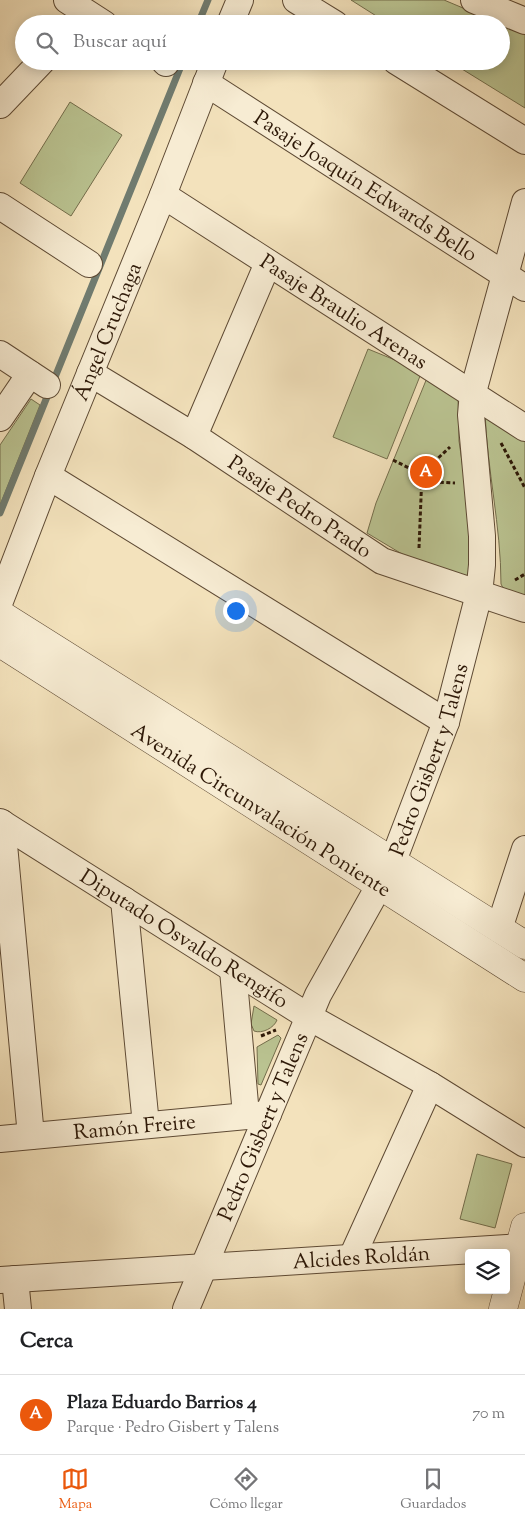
<!DOCTYPE html>
<html lang="es">
<meta charset="utf-8">
<style>
:root{--surface:#fff;--page:#f2f2f2;--text:#202124;--muted:#757577;--line:#e0e0e0;--accent:#ea580c}
body{margin:0;font-family:"Sorts Mill Goudy",serif;background:var(--page);color:var(--text)}
.controls{position:absolute;right:15px;bottom:15px;display:grid;overflow:hidden;border-radius:5px;box-shadow:0 2px 12px #0003}
.controls button{width:45px;height:45px;display:grid;place-items:center;padding:0;border:0;border-bottom:1px solid var(--line);background:var(--surface);color:var(--text);font:25px sans-serif}
.you{position:absolute;left:235px;top:610px;width:18px;height:18px;margin:-12px;border:4px solid #fff;border-radius:50%;background:#1a73e8;box-shadow:0 0 0 8px #1a73e833}
.badge{display:grid;place-items:center;width:32px;height:32px;border-radius:50%;background:var(--accent);color:#fff;font-size:16px;font-weight:700}
.pin{position:absolute;translate:-50% -50%;border:2px solid #fff;box-shadow:0 1px 5px #0006}
.list{margin:0;padding:0;list-style:none}
h2{display:flex;justify-content:space-between;align-items:center;height:65px;margin:0;padding:0 20px;font-size:21px}
h2 small{font-size:16px;font-weight:400;color:var(--muted)}
.list li{display:grid;grid-template-columns:32px 1fr auto;gap:15px;align-items:center;box-sizing:border-box;height:80px;padding:0 20px;border-top:1px solid var(--line)}
.list b{display:block;font-size:19px;white-space:nowrap}
.list p{margin:0;font-size:16px;white-space:nowrap;color:var(--muted)}
.list em{font-size:16px;font-style:normal;color:var(--muted)}
.icon{flex:none;width:28px;height:28px;fill:none;stroke:currentColor;stroke-width:2;stroke-linecap:round;stroke-linejoin:round}
.map{position:relative;flex:none;width:525px;height:1309px;overflow:hidden}
.search{position:absolute;background:var(--surface);box-shadow:0 2px 12px #0003;left:15px;right:15px;top:15px;height:55px;display:flex;align-items:center;gap:12px;box-sizing:border-box;padding:0 18px;border-radius:28px;color:var(--muted);font-size:19px}
.sheet{height:145px;background:var(--surface)}
nav{display:flex;justify-content:space-around;align-items:center;box-sizing:border-box;height:70px;border-top:1px solid var(--line);background:var(--surface);font-size:14px;color:var(--muted)}
nav a{display:grid;justify-items:center;gap:2px}
nav .on{color:var(--accent)}
.map>svg:first-child{display:block}
</style>
<div class="map">
<svg width="525" height="1309" viewBox="0 0 525 1309">
<rect width="100%" height="100%" fill="#f3e2bc"/>
<filter id="stains"><feTurbulence type="fractalNoise" baseFrequency=".004" numOctaves="4"/><feColorMatrix values="0 0 0 0 .2 0 0 0 0 .09 0 0 0 0 .02 0 0 0 .5 -.17"/></filter>
<radialGradient id="worn" r=".72"><stop offset=".6" stop-color="#630" stop-opacity="0"/><stop offset="1" stop-color="#630" stop-opacity=".3"/></radialGradient>
<g fill="#bac391" stroke="#746e4c">
<polygon points="351,0 444,0 501,24 389,24"/>
<polygon points="501,24 525,34 525,108 449,61 501,61"/>
<polygon points="70,102 122,135 71,216 20,183"/>
<polygon points="368,349 422,371 387,459 333,437"/>
<polygon points="429,373 458,397 459,441 472,531 471,577 412,560 367,533 376,503"/>
<polygon points="31,399 40,405 0,505 0,445"/>
<path d="M485 412 525 438V598L503 588 501 584C501 526 487 470 485 412Z"/>
<path d="M254 1006 277 1020C274 1028 262 1034 254 1031L251 1024Z"/>
<polygon points="278,1035 281,1038 261,1085 258,1084 257,1047"/>
<polygon points="477,1154 512,1164 495,1228 460,1219"/>
</g>
<g fill="none" stroke-linecap="round" stroke-linejoin="round">
<g stroke="#707b6f" stroke-width="7">
<polyline points="198,24 208,0"/>
<polyline points="0,513 183,61"/>
</g>
<g stroke="#5e4a34" stroke-width="28">
<g id="minor">
<polyline points="67,0 104,24"/>
<polyline points="296,0 335,24"/>
<polyline points="474,0 525,21"/>
<polyline points="230,24 240,0"/>
<polyline points="164,61 166,63"/>
<polyline points="396,61 525,141"/>
<path id="s1" d="M206 83 525 288"/>
<polyline points="0,105 42,61"/>
<path id="s2" d="M163 195 525 428"/>
<polyline points="0,206 89,264"/>
<polyline points="0,354 47,385"/>
<path id="s3" d="M90 373 194 436 382 561 525 609"/>
<polyline points="0,418 30,374"/>
<polyline points="194,436 268,263"/>
<polyline points="48,476 446,722"/>
<path id="s4" d="M0 601 48 476 163 195 215 61"/>
<path id="s5" d="M0 822 309 1017 430 1085 525 1144"/>
<polyline points="2,823 31,1136"/>
<polyline points="124,900 146,1125"/>
<polyline points="499,929 525,849"/>
<polyline points="233,970 246,1115"/>
<path id="s6" d="M0 1139 268 1114"/>
<polyline points="352,1257 430,1085"/>
<polyline points="15,1279 18,1309"/>
<path id="s7" d="M0 1280 521 1247"/>
<path id="s8" d="M186 1309 318 995 393 861 446 722 479 594 482 565V536L471 415 473 392 525 202"/>
</g>
</g>
<g stroke="#5e4a34" stroke-width="29">
<g id="tertiary">
<polyline points="0,614 525,945"/>
<path id="s9" d="M0 637 8 648 525 978"/>
<polyline points="503,1309 525,1227"/>
</g>
</g>
<g stroke="#2d1807" stroke-width="3" stroke-dasharray="4 2.5" stroke-linecap="butt">
<polyline points="501,443 525,488"/>
<polyline points="393,460 437,482 455,483"/>
<polyline points="419,548 422,473 450,447"/>
<polyline points="515,580 525,574"/>
<polyline points="261,1036 276,1030"/>
</g>
<use href="#minor" stroke="#f7ecd3" stroke-width="26"/>
<use href="#tertiary" stroke="#f7ecd3" stroke-width="28"/>
</g>
<g text-anchor="middle" stroke-width="5" stroke-linejoin="round" paint-order="stroke">
<g font-size="21" fill="#2d1807" stroke="#f7ecd3">
<text dy="7" stroke="none"><textPath href="#s1" startOffset="190">Pasaje Joaquín Edwards Bello</textPath></text>
<text dy="7" stroke="none"><textPath href="#s2" startOffset="215">Pasaje Braulio Arenas</textPath></text>
<text dy="7" stroke="none"><textPath href="#s4" startOffset="290">Ángel Cruchaga</textPath></text>
<text dy="7" stroke="none"><textPath href="#s3" startOffset="249">Pasaje Pedro Prado</textPath></text>
<text dy="7" stroke="none"><textPath href="#s8" startOffset="602">Pedro Gisbert y Talens</textPath></text>
<text dy="7" stroke="none"><textPath href="#s9" startOffset="314">Avenida Circunvalación Poniente</textPath></text>
<text dy="7" stroke="none"><textPath href="#s5" startOffset="218">Diputado Osvaldo Rengifo</textPath></text>
<text dy="7" stroke="none"><textPath href="#s6" startOffset="135">Ramón Freire</textPath></text>
<text dy="7" stroke="none"><textPath href="#s8" startOffset="198">Pedro Gisbert y Talens</textPath></text>
<text dy="7" stroke="none"><textPath href="#s7" startOffset="362">Alcides Roldán</textPath></text>
</g>
</g>
<rect width="100%" height="100%" filter="url(#stains)"/>
<rect width="100%" height="100%" fill="url(#worn)"/>
</svg>
<div class="controls">
<button><svg class="icon" aria-label="layers" viewBox="0 0 24 24"><path d="M12 4l9 5-9 5-9-5zM3 14l9 5 9-5"/></svg></button>
</div>
<div class="you"></div>
<div class="pin badge" style="left:426px;top:472px">A</div>
<div class="search"><svg class="icon" aria-label="search" viewBox="0 0 24 24"><circle cx="10" cy="10" r="6"/><path d="M15 15l6 6"/></svg>Buscar aquí</div>
</div>
<section class="sheet">
<h2>Cerca<small></small></h2>
<ul class="list">
<li><span class="badge">A</span><div><b>Plaza Eduardo Barrios 4</b><p>Parque · Pedro Gisbert y Talens</p></div><em>70 m</em></li>
</ul>
</section>
<nav>
<a class="on"><svg class="icon" aria-label="map" viewBox="0 0 24 24"><path d="M3 6l6-2 6 2 6-2v14l-6 2-6-2-6 2zM9 4v14M15 6v14"/></svg>Mapa</a>
<a><svg class="icon" aria-label="directions" viewBox="0 0 24 24"><path d="M12 3l9 9-9 9-9-9zM9 14v-3h6M13 9l2 2-2 2"/></svg>Cómo llegar</a>
<a><svg class="icon" aria-label="saved" viewBox="0 0 24 24"><path d="M7 4h10v16l-5-4-5 4z"/></svg>Guardados</a>
</nav>
